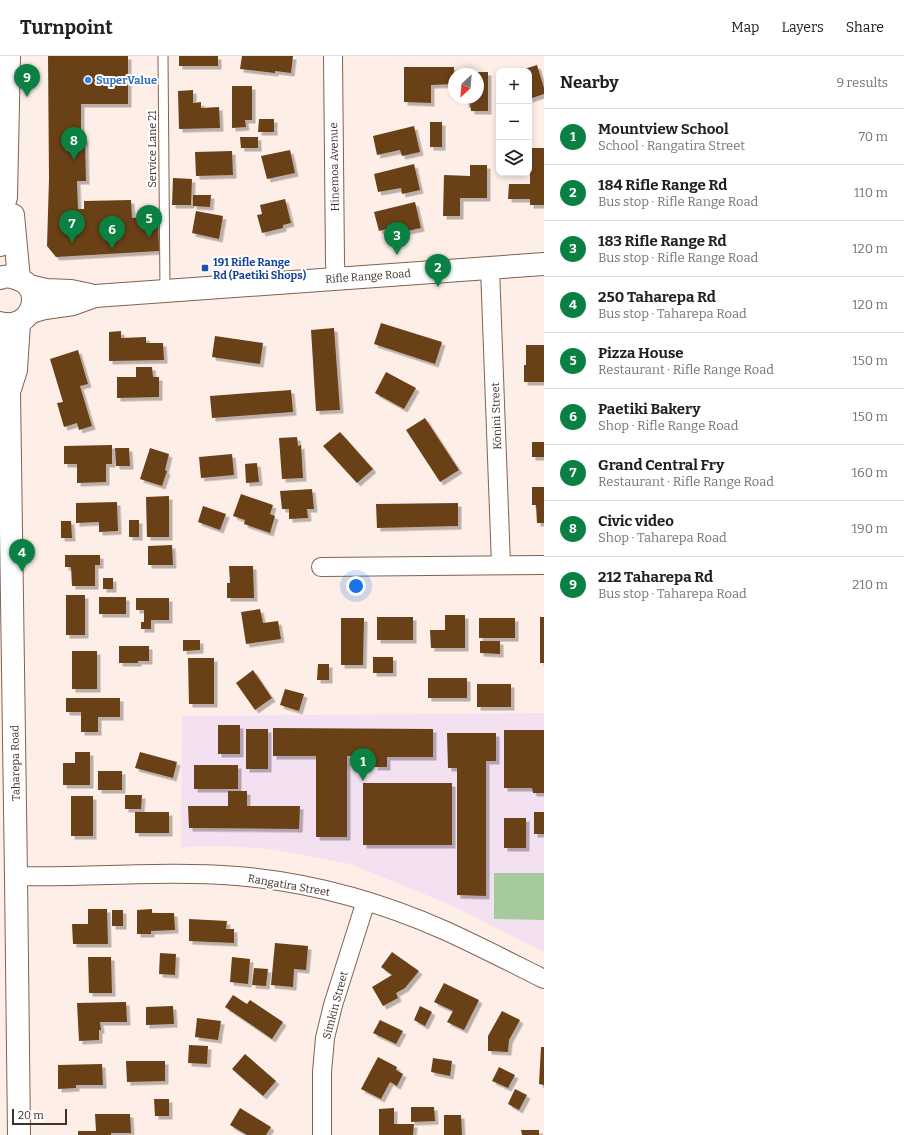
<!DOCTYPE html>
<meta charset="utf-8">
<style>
:root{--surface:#fff;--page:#f6f6f6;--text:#202124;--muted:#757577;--line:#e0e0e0;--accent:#0b8043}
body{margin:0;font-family:Bitter,serif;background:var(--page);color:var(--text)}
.controls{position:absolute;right:12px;top:12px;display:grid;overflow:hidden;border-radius:8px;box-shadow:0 2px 6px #0003}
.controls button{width:36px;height:36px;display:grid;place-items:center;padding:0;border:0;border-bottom:1px solid var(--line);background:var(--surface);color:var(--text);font:20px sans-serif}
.compass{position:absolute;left:448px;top:12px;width:36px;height:36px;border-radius:50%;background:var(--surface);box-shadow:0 2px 6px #0003;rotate:206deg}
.scale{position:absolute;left:12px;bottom:10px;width:55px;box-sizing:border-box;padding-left:4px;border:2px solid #3f322a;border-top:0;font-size:11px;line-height:14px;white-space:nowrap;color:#3f322a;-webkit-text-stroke:3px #fff;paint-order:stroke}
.you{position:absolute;left:356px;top:530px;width:14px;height:14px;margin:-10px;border:3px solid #fff;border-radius:50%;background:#1a73e8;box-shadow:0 0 0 6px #1a73e833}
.badge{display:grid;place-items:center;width:26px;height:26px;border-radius:50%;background:var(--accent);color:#fff;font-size:13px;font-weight:700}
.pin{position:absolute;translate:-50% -33px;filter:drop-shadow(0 1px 2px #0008)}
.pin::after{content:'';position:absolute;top:21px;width:14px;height:12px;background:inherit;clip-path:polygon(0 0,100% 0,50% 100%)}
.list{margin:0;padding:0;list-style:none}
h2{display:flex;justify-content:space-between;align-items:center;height:52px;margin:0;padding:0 16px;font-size:17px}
h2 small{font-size:13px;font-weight:400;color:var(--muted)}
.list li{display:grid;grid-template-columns:26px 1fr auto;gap:12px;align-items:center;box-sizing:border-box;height:56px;padding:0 16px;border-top:1px solid var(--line)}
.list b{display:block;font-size:15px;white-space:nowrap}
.list p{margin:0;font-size:13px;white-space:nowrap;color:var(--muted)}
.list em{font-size:13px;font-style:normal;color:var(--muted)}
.icon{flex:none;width:22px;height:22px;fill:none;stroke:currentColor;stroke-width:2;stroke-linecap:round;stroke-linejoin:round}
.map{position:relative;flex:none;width:544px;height:1079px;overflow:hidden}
header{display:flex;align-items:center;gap:24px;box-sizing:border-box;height:56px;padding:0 20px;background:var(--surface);border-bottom:1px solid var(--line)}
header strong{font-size:19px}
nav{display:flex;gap:22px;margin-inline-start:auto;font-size:14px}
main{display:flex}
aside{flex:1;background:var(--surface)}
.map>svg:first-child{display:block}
</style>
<header>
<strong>Turnpoint</strong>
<nav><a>Map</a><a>Layers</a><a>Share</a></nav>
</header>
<main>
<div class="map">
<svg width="544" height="1079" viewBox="0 0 544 1079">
<defs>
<filter id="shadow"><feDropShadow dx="3.5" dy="3.5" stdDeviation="0" flood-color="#0004"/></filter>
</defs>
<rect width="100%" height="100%" fill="#fdeee7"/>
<polygon fill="#f3e1f2" points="544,657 544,896 451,849 350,808 270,793 224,790 181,791 182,660"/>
<polygon fill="#a6ca9d" points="494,817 544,817 544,864 494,863"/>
<g fill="#6b3f18" filter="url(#shadow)">
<polygon points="48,0 128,0 128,48 81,48 81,82 85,82 86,125 77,125 78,153 84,153 84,145 131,144 132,162 158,160 159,195 56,201 47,190 49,123"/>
<rect x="179" y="0" width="39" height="10"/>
<polygon points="242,0 293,0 291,17 275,15 275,17 240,13"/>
<polygon points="537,9 544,32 544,38 529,43 529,15 518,15"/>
<polygon points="404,11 454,11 454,28 431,29 431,47 404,46"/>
<polygon points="465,16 488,16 488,55 471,55 470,48 465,48 465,42 478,42 478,18 465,18"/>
<polygon points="232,30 252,30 252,64 245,64 246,71 232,72"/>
<polygon points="193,34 193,47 201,46 201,52 219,51 220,72 179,73 178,35"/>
<polygon points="259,63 274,63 274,76 258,76"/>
<rect x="430" y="66" width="12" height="25"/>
<polygon points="414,70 420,96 402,100 400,94 377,99 373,80"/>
<polygon points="240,81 258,81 258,92 241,92"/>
<polygon points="530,92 544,92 544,149 530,149 530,143 508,143 509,128 530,128"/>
<polygon points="290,94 295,117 267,123 261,100"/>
<polygon points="232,95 233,119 196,120 195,96"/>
<polygon points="414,108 420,134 402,138 401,132 378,136 374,118"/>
<polygon points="470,109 487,109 487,142 460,142 460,160 443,160 444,119 470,120"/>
<polygon points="173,122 192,123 191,149 172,149"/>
<polygon points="193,139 211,139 210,151 193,150"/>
<polygon points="285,143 291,167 283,169 283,172 262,177 257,159 262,158 260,149"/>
<polygon points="415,146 421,172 403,176 401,169 379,175 374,156"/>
<polygon points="196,155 223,160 219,183 192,177"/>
<polygon points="381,267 442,286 435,308 374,288"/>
<polygon points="334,272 340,354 316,355 311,274"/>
<polygon points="121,275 121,282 146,281 146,287 163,287 164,304 109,305 109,276"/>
<polygon points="215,280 263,287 260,308 212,301"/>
<polygon points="526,289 544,289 544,326 524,326 524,309 526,309"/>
<polygon points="78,294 88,328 80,330 92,370 79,374 77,367 64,371 57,347 63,346 50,303"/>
<polygon points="136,311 152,311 153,321 159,321 159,341 117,342 117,321 136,321"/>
<polygon points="386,316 416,332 404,353 375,337"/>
<polygon points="291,334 293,356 212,362 210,340"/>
<polygon points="425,362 459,414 440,426 406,374"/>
<polygon points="340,376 373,413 357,427 323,390"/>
<polygon points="297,381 298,390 301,389 303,422 282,423 279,382"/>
<rect x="532" y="386" width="12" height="15"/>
<polygon points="112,389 112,408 106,408 106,426 77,427 77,408 64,408 64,390"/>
<polygon points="115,392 129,392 130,410 116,410"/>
<polygon points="150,392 169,398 165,414 167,415 162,430 140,423"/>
<polygon points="232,398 234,419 201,422 199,401"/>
<polygon points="257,407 259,426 246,427 245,408"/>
<polygon points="532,431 544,431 544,467 537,467 536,449 532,449"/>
<polygon points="312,433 314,453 307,453 308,462 289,463 289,453 282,453 280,435"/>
<polygon points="241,438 273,449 270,458 275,460 270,477 244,468 245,464 233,460"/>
<polygon points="169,440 169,481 147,481 146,441"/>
<polygon points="117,446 118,475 99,476 99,466 76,467 76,447"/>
<polygon points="458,447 458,470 377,472 376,448"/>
<polygon points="203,450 226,458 220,474 198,466"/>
<rect x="129" y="464" width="10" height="17"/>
<polygon points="61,465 71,465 72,482 61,482"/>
<polygon points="172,489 173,509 148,509 148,490"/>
<polygon points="65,499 100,499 100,509 95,509 95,530 72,530 71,511 65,511"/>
<polygon points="229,510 253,510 254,542 227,542 227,527 230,527"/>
<rect x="103" y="522" width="10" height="11"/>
<rect x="66" y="539" width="19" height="40"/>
<rect x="99" y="541" width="27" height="17"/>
<polygon points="136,542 169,542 169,564 151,564 151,573 141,573 141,566 144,566 144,554 136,554"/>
<polygon points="260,553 263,567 278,565 281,583 246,588 241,556"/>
<polygon points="445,559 465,559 465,592 431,592 430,574 445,574"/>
<rect x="377" y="561" width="36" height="23"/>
<rect x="540" y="561" width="4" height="46"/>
<polygon points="341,562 364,562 363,609 341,609"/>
<rect x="479" y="562" width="36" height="20"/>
<polygon points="183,584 200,584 200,594 183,595"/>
<polygon points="480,585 500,585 500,598 480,597"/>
<polygon points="119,590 149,590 149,605 138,605 138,607 119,607"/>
<rect x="72" y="595" width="25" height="38"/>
<rect x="373" y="601" width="20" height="16"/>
<polygon points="188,602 214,602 214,648 189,648"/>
<polygon points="318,608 329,608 329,624 317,624"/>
<polygon points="253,614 272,642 255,654 236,627"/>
<rect x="428" y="622" width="39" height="20"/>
<rect x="477" y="628" width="34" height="23"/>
<polygon points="285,633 304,638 299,655 280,649"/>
<polygon points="66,642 120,642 120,661 98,661 98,676 81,676 81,656 66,656"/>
<rect x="218" y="669" width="22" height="29"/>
<polygon points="273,672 433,673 433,701 387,701 387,711 374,711 375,700 347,700 347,781 316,781 316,700 273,700"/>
<rect x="246" y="673" width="22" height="40"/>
<polygon points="504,674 544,674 544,737 533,737 532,732 504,732"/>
<polygon points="447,677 496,677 496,705 486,705 486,840 457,839 457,712 448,712"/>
<polygon points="75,696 90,696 90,729 63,729 63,707 75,707"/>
<polygon points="140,696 177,706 173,722 135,712"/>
<rect x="194" y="709" width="44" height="24"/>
<rect x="98" y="715" width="24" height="19"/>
<rect x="363" y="727" width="89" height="62"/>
<polygon points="228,735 247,735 247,750 300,750 299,773 189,772 188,750 228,750"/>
<polygon points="125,739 142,739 141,753 125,753"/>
<rect x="71" y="740" width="22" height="40"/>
<rect x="135" y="756" width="34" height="21"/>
<rect x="534" y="756" width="10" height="22"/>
<rect x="504" y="762" width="22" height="30"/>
<polygon points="88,853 107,853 108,888 73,888 72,868 88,868"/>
<polygon points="152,853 152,857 174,857 175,874 151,875 151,878 137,878 137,854"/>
<rect x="112" y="854" width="11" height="16"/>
<polygon points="189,863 227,865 226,873 234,873 234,887 189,885"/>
<polygon points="275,887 308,890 306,914 294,913 293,931 271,929"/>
<polygon points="392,896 419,915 405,932 396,937 398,942 383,950 372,931 392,919 381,911"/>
<polygon points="160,897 176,898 175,919 159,918"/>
<polygon points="88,901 111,901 112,937 89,937"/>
<polygon points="232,901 250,903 248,928 230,926"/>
<polygon points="254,912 268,913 266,930 252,929"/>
<polygon points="444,927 479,944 464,974 447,966 453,955 434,946"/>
<polygon points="233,939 247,948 250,944 283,966 272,983 225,951"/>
<polygon points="126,946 127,966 100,966 101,974 99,974 99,984 79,985 77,947"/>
<polygon points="173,950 174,968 146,969 146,951"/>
<polygon points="420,950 432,956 425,970 414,964"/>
<polygon points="502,955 520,964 509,984 508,996 488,995 488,980"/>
<polygon points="197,962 221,965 218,984 195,981"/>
<polygon points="380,964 403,975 396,988 373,977"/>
<polygon points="189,989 208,990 207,1008 188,1007"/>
<polygon points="541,991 544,991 544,1029 539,1028"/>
<polygon points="245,998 276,1025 263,1040 232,1013"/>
<polygon points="378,1001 397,1011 396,1014 403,1018 397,1030 390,1026 381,1043 361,1033"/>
<polygon points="433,1002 452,1005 450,1020 431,1016"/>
<polygon points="126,1005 165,1005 165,1025 127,1026"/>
<polygon points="102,1008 103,1029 76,1029 76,1032 58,1033 58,1009"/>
<polygon points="499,1011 515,1019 508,1032 492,1025"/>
<polygon points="515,1033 527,1039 519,1054 508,1048"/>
<polygon points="154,1043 169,1043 169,1060 155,1060"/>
<polygon points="411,1051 434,1051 435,1065 411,1066"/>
<polygon points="240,1052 271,1071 266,1079 247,1079 230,1069"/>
<polygon points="394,1052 394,1068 414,1068 413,1079 379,1079 379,1053"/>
<polygon points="95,1058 130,1058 131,1077 111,1077 111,1079 78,1079 78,1075 96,1075"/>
<polygon points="444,1059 461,1059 462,1079 444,1079"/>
<polygon points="521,1074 539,1074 539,1079 522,1079"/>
</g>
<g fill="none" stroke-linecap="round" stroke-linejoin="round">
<g stroke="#816251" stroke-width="11">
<polyline id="service" points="163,0 165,235"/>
</g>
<g stroke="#816251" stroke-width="20">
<g id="minor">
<polyline points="333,0 335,206 336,222"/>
<polyline points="490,212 501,509"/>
<polyline points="321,511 544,509"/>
<path d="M16 820C90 822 163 814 237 820 308 826 381 846 446 875 479 890 512 907 544 923"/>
<polyline points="322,1079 322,1016 325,982 333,949 366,845"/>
</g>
</g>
<g stroke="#816251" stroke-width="24">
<g id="tertiary">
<polyline points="13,159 19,223"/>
<polyline points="0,189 1,181 1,158 6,141 9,0"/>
<path d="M0 222C5 220 10 220 15 222 47 230 33 276 0 267"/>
<polyline points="29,230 46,234 71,235 90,239"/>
<polyline points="31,256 45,252 73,248 95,240 544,208"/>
<polyline points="0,285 3,314 9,336 16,820 19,1079"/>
<polyline points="10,333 16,314 19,267"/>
</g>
</g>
<use href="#service" stroke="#fff" stroke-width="9"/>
<use href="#minor" stroke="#fff" stroke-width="18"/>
<use href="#tertiary" stroke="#fff" stroke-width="22"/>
</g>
<circle fill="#3f7fe0" stroke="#fff" stroke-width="1.5" cx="88" cy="24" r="4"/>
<rect fill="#1a4fb4" stroke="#fff" stroke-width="1.5" x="201" y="208" width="8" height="8" rx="2"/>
<g text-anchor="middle" stroke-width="4" stroke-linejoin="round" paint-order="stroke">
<g font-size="11" font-weight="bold" fill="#366cbe" stroke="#fff" text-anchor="start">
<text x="96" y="28">SuperValue</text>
</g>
<g font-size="11" fill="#3f322a" stroke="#fff">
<text transform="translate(152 93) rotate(-90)" y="4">Service Lane 21</text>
<text transform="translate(334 111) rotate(-91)" y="4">Hinemoa Avenue</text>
<text transform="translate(368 220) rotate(-4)" y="4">Rifle Range Road</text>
<text transform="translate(496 360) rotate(-92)" y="4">Kōnini Street</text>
<text transform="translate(15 707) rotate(-91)" y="4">Taharepa Road</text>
<text transform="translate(289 829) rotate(10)" y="4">Rangatira Street</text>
<text transform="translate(335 949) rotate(-75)" y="4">Simkin Street</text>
</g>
<g font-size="11" font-weight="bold" fill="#164399" stroke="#fff" text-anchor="start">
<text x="213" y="210">191 Rifle Range<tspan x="213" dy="13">Rd (Paetiki Shops)</tspan></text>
</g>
</g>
</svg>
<div class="controls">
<button>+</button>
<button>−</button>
<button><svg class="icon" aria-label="layers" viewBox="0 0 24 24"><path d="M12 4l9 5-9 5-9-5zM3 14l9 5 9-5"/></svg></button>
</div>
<svg class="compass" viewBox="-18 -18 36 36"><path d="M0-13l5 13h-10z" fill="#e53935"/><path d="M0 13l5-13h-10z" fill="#757577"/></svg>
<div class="scale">20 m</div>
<div class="you"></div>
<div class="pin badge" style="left:363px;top:725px">1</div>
<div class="pin badge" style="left:438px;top:231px">2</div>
<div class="pin badge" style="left:397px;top:199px">3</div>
<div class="pin badge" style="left:22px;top:516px">4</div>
<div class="pin badge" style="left:149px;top:182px">5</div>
<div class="pin badge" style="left:112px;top:193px">6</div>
<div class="pin badge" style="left:72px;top:187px">7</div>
<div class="pin badge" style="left:74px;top:104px">8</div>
<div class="pin badge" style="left:27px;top:41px">9</div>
</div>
<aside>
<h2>Nearby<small>9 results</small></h2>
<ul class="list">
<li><span class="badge">1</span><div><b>Mountview School</b><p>School · Rangatira Street</p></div><em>70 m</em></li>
<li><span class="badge">2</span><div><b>184 Rifle Range Rd</b><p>Bus stop · Rifle Range Road</p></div><em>110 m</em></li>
<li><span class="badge">3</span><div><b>183 Rifle Range Rd</b><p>Bus stop · Rifle Range Road</p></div><em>120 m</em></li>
<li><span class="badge">4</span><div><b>250 Taharepa Rd</b><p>Bus stop · Taharepa Road</p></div><em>120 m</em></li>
<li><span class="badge">5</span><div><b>Pizza House</b><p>Restaurant · Rifle Range Road</p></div><em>150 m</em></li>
<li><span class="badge">6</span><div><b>Paetiki Bakery</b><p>Shop · Rifle Range Road</p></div><em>150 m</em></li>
<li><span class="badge">7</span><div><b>Grand Central Fry</b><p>Restaurant · Rifle Range Road</p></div><em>160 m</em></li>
<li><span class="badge">8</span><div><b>Civic video</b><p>Shop · Taharepa Road</p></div><em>190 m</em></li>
<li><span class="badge">9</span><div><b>212 Taharepa Rd</b><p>Bus stop · Taharepa Road</p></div><em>210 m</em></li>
</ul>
</aside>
</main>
